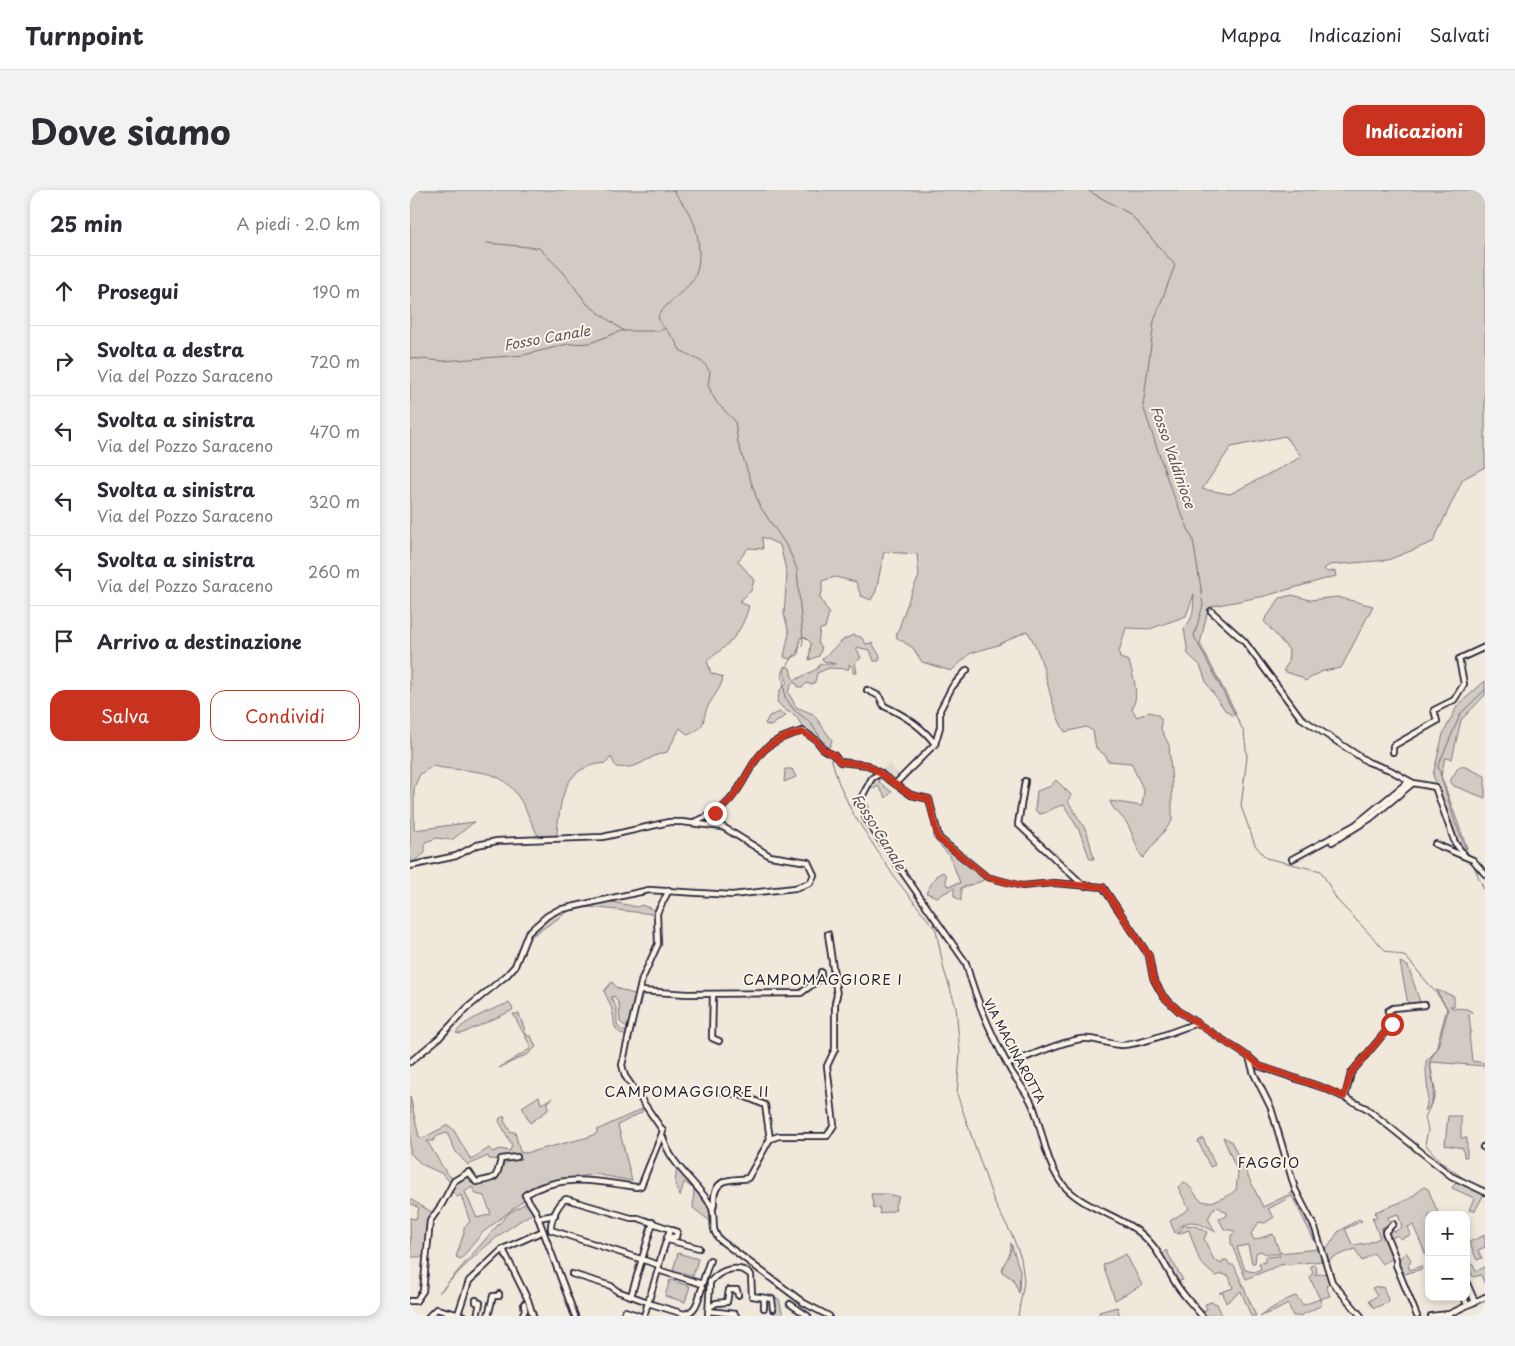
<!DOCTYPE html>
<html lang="it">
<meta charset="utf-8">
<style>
:root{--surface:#fff;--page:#f2f2f3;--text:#2b2b33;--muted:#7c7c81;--line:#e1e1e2;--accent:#c8321e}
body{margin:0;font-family:"Playpen Sans",sans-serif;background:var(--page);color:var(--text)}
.controls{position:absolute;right:15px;bottom:15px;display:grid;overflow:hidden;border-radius:10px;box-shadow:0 2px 8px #0003}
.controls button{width:45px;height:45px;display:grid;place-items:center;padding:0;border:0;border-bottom:1px solid var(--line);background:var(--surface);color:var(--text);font:25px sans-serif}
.stop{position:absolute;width:15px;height:15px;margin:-11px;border:4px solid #c8321e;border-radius:50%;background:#fff}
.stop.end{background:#c8321e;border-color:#fff;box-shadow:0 1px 5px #0008}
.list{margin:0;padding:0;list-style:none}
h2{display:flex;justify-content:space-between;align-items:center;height:65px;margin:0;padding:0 20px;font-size:21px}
h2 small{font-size:16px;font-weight:400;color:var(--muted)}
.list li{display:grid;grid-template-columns:32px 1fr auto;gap:15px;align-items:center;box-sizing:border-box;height:70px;padding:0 20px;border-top:1px solid var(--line)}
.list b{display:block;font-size:19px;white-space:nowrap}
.list p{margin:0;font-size:16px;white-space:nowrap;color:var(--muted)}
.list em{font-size:16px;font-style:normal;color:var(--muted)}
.actions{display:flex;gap:10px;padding:15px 20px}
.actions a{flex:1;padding:11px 0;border:1px solid var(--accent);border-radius:15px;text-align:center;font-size:18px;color:var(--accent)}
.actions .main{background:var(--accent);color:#fff}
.icon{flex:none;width:28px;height:28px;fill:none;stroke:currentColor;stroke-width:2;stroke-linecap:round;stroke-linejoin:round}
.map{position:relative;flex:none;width:1075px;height:1126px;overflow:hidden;border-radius:15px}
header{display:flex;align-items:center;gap:30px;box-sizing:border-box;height:70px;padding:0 25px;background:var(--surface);border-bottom:1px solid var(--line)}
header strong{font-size:24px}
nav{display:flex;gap:28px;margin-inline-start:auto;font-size:18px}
.intro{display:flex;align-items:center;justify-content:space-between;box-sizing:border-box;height:120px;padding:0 30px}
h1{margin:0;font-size:35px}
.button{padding:12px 22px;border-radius:15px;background:var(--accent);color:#fff;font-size:18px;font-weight:700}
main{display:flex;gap:30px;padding:0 30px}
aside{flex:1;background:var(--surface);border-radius:15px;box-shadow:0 2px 8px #0003}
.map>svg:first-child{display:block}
</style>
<header>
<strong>Turnpoint</strong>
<nav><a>Mappa</a><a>Indicazioni</a><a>Salvati</a></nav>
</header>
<div class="intro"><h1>Dove siamo</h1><a class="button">Indicazioni</a></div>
<main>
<aside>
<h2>25 min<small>A piedi · 2.0 km</small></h2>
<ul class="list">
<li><svg class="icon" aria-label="ahead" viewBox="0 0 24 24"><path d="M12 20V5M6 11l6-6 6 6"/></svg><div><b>Prosegui</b></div><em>190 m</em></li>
<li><svg class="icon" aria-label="right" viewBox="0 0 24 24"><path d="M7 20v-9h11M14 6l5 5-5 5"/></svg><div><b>Svolta a destra</b><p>Via del Pozzo Saraceno</p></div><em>720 m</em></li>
<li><svg class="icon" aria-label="left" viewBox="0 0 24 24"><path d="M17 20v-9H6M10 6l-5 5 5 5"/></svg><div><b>Svolta a sinistra</b><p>Via del Pozzo Saraceno</p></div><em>470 m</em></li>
<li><svg class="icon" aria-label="left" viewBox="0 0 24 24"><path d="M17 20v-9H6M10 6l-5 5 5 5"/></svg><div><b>Svolta a sinistra</b><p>Via del Pozzo Saraceno</p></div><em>320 m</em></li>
<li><svg class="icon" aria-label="left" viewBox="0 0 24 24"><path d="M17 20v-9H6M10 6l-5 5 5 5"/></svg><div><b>Svolta a sinistra</b><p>Via del Pozzo Saraceno</p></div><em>260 m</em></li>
<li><svg class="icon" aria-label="arrive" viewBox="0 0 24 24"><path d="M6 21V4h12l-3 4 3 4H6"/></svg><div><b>Arrivo a destinazione</b></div></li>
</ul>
<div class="actions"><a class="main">Salva</a><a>Condividi</a></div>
</aside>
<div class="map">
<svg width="1075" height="1126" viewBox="0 0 1075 1126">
<rect width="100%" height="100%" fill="#efe8db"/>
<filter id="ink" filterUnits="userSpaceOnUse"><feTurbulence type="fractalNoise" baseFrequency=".02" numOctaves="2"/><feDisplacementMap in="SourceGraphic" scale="10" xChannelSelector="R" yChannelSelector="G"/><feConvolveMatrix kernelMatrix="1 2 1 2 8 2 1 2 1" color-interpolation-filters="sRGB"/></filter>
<g filter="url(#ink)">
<polygon fill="#e0d9cf" points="479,573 489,585 484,592 470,582"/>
<g fill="#d1cbc3" stroke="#7a767f" fill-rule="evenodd">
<path d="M0 0H1075V277L1053 289 1023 352 978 370 919 375 914 379 917 382 925 381 926 386 855 406 803 416 797 423 790 454 826 523 823 526 815 520 797 494 790 475 778 464 774 438C785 428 783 418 784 404L776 426 740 439 716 438 709 462 710 468 719 471C723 487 730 504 722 519L727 527 740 522 748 525 751 529V539L759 555 762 594V631L733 668C724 656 723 638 712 627 707 621 703 620 700 611L732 616 734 601 721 573 697 571 696 566 686 558 683 541 676 537 655 542C636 510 638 471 617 441L588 455 561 463 541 481 512 472 503 458 486 447 500 406 509 386 507 364 474 362 466 401 461 410 451 406 446 392 425 387 412 391V403L409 406 419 423 415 438 410 439 408 454 412 457 409 466 399 470 401 453 395 447 390 448 388 465 379 469 374 467 379 443 374 424 377 384 370 355 352 347 353 359 338 358 328 371 344 390 341 401 329 412 339 416C331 445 319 454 297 471L301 483 313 487C311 499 304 505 298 516 291 531 298 536 278 545L270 538 257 562C234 567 231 580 206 577L201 567 196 573C150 576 151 612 146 649L128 646C113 616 106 586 69 582 53 579 40 580 23 576L10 584 4 598V640L64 632 42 650 27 648 15 652V663L0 674ZM875 246 891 266 884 271 820 304 792 299 821 257Z"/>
<polygon points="882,405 900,410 927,407 963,416 931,478 913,481 895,491 891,487 873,481 878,473 879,460 854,431 870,408"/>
<polygon points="443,445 451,447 456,454 462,453 470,466 469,471 464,471 460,460 446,457 451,468 445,472 447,483 443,483 443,478 439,474 439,479 419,478 407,483 405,492 401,495 397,493 393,497 388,497 386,493 382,493 378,502 386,517 403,524 422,550 420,556 415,559 393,538 386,526 375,520 367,512 370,500 377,492 373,478 376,476 380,478 382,487 385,490 407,479 410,474 425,474 414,471 412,469 433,450"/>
<polygon points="1075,491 1075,505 1051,530 1042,569 1035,568 1031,586 1057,658 1051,659 1023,585 1033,544 1048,515"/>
<polygon points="370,522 376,525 361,536 355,534 359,526"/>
<polygon points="1053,576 1075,586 1075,608 1044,596 1040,591 1048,578"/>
<polygon points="375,579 382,579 386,587 374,592"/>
<polygon points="464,588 470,590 469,592 482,602 476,608 468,596 464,599 459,595"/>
<path d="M646 590 661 605 658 611 677 642 684 669H680L669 640 654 615C644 616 639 623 630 624L625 620 627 601 641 596Z"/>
<path d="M525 641C532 662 559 674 575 688L572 691 551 698V711L544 706V698L527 707 516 703 526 686 533 682 536 685V694L539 696 550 693 540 666 523 648Z"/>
<path d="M191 710 228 717 231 715 246 720 243 724 180 717 159 721 119 748C133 721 164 717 191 710Z"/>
<polygon points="990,772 998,776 1010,812 998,814"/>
<path d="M202 792 207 798 226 805 218 839 210 832 209 814 204 806 201 807C203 812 207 817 207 823 207 832 205 839 217 842L216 846C203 840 205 837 203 824 202 817 197 808 194 801Z"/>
<path d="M1026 800 1044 806V816H1040L1043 818 1057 819 1062 822 1059 825 1061 843H1059L1062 871 1075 873V876L1021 872C1019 896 1035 902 1015 921 1021 905 1015 889 1016 871L1027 860 1038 820Z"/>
<path d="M99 813 103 819 101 821 51 844 46 843C52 831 85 818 99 813Z"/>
<polygon points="103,824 109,824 117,846 121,846 126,857 118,864 89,878 120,859 120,855"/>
<path d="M0 906 9 947 13 948 38 935 43 939 61 970 79 958 83 962 90 959 100 961 102 955 89 931 90 928 95 926 94 931 101 942H105L110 962 116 963 179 947 187 943V940L232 919V922L208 935 222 991 185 984 132 993 119 999 114 1010 72 1043 51 1069 46 1067 54 1043V1037L60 1032 51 1005 47 1007 42 1002 43 996 33 984 11 974 0 963ZM37 943 46 962 58 975 78 966 79 969 94 970 87 989 63 993 57 985 48 992 37 984 17 951H23L27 946ZM60 998H63L66 1004 74 1006 81 1024 67 1028 55 1002Z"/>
<polygon points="129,906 131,914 143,908 138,912 138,920 120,933 112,917"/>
<polygon points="1038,926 1051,926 1051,948 1057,948 1057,967 1054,967 1053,958 1035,955"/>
<path d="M813 947 821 951 853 1017 884 1002 895 1022 908 1054H906L882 1006 858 1019 864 1027 855 1033 849 1032 841 1044 844 1050 863 1044 870 1063 908 1059 913 1071 870 1075 836 1089 821 1053V1045L825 1043V1041L814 1039 809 1029 817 1026V1023L808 1017 803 1019 798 1029 806 1042C789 1034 778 1024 765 1043L760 1031 779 1019 768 997 774 992C782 997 785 1005 789 1009 799 1017 818 1006 826 1000L828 983ZM838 1055 842 1073H845L846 1063 850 1061 857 1064H869L870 1066 855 1067V1072L849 1073 851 1079 844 1082 835 1080 827 1057Z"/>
<polygon points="793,948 805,975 800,977 788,951"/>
<path d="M267 976C280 992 302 1010 300 1031L283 1018 284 999 274 992 270 1006 265 994Z"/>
<polygon points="1047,991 1074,1004 1065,1021 1059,1020 1064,1008 1042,998"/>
<polygon points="1014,997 1018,999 1029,1025 1019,1025 1019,1072 1003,1035 998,1037 1001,1045 990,1049 988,1045 981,1048 978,1047 977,1042 981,1037 984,1042 992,1037 988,1024 978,1027 980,1035 971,1038 984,1068 972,1074 964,1063 952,1071 945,1059 924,1067 917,1072 914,1059 919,1056 928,1042 949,1029 952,1031 935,1039 942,1054 946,1055 952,1053 953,1055 970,1048 962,1027 967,1028 965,1022 999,1009"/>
<polygon points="461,1004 477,1004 489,1007 485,1015 486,1020 470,1024 469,1017 464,1019"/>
<polygon points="0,1009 23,1023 13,1067 1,1067 0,1028 6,1029 9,1018 0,1013"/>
<path d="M119 1011 125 1022C88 1042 57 1072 29 1103L86 1037 99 1023Z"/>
<polygon points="774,1035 785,1036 797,1042 794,1049 804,1070 812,1074 813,1070 817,1070 820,1075 824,1075 846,1126 841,1126 831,1101 816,1113 813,1103 809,1103 823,1098 819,1086 812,1084 805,1086 790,1072 779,1040 767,1044"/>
<polygon points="1075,1045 1075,1057 1068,1060 1072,1068 1067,1070 1059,1052"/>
<path d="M601 1053 610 1081 609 1103 603 1089 592 1082C593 1070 602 1068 601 1053Z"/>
<polygon points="756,1060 773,1090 767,1092 752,1065"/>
<polygon points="996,1062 1001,1070 998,1075 1000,1080 1011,1076 1012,1079 991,1085 987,1076 988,1070"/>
<polygon points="268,1063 288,1069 283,1086 263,1080"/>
<polygon points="716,1064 732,1095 705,1110 693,1075"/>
<polygon points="1063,1074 1066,1081 1075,1077 1075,1094 1071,1085 1063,1087 1058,1076"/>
<path d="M905 1075 907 1082 904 1085 917 1083 920 1094 916 1096 920 1106 910 1109 912 1115 890 1126H883L878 1114 865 1121 850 1126C859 1120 877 1108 886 1106L893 1115 910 1109 900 1088 903 1082 900 1076Z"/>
<polygon points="260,1090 280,1096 275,1112 255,1106"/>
<polygon points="968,1096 969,1098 973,1097 979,1112 964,1118 959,1111 967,1106 962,1098"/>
<polygon points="364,1108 369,1109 373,1126 364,1126"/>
<polygon points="802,1112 807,1114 812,1125 795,1126 791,1122 797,1119 795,1114"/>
<polygon points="707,1117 710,1126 690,1126 689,1122"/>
</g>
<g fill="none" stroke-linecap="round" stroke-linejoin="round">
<g stroke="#716f79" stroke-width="1">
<path d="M263 0C280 24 288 32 289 63 289 72 288 82 283 90 273 103 257 112 248 126L250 133 264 149 270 160 294 173 300 182 298 195 302 204 307 213 325 231 328 253 349 315 378 358 387 379 393 453 372 483 374 496 375 507 384 520 400 532 419 560"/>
<polyline points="677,0 720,24 765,75 744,131 733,216 760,297 783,350 792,405"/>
<polyline points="77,53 129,58 154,83 177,114 214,141"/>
<polyline points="0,168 33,171 114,165 158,154 180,153 211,141 249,141 254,139"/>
<path d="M792 409 793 415 784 446 834 542 837 567 831 616 845 655 856 668 911 681 927 710 976 761 996 767 1027 804 1037 818 1026 859 1019 873C1026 894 1026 907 1015 927L1018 940 1015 954 1031 972 1060 993"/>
<polyline points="420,564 428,591 442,622 485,688 526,740 534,780 546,817 550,863 547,904 585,1014 602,1045 611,1068 614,1091 608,1126"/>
<polyline points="1059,666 1045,632 1028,576 1051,523 1075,500"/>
<polyline points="1063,674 1075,702"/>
<polyline points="1064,994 1075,998"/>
</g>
<g stroke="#22223b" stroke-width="8">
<g id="minor">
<polyline points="801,421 834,451 891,528 958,572 980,580 1003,593 1025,597 1045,653 1055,666"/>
<path d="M457 500 469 506 474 516C494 525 512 536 525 554"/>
<polyline points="983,562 983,556 1027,531 1024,520 1044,510 1054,494 1049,469 1075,457"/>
<path d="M471 583 462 588 448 614 455 617V627L461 637 556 773C566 811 582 846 601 881 608 892 618 904 623 916 633 941 636 977 655 997 676 1019 706 1024 729 1042 747 1056 754 1074 766 1094 773 1105 783 1115 792 1126"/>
<polyline points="615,591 608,634 674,696"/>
<polyline points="485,594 525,554 530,537 530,520 542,497 557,480"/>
<path d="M284 632C293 628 304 625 312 618 346 587 336 554 393 541L406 550 414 560 424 565 430 572 458 575 501 605 519 609 529 648 577 687 612 696 644 693 693 697 739 766 743 788 753 806 770 822 839 867 849 876 914 898 956 918 1041 986 1075 1002"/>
<polyline points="922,652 961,628 1003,593"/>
<polyline points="1025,654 1063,670 1075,684"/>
<polyline points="882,669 945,635 999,591"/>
<polyline points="0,676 46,666 67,655 87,651 193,647 259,632 272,632 313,637 360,666 398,672 404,685 400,693 385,698 322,705 239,700 148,720 137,726 118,743 105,776 97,785 57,818 29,848 0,872"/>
<polyline points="230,801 278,804 391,803 411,788 411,782"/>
<polyline points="303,804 302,848 309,851"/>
<polyline points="839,867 844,884 861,918 885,999 905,1038 922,1092 951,1126"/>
<path d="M598 874C622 866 646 853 671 849 686 847 698 855 713 855 737 853 764 841 787 833"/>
<polyline points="935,907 941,883 982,834 978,821 983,818 1015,815"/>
<path d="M253 947C259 973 286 992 300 1014 308 1026 298 1037 310 1050L394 1113 419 1126"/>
<polyline points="360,949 369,946 417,946 424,935 417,876 425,859 425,813 427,805 418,744"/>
<polyline points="1073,957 1075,958"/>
<path d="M303 1018C305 1013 303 1007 305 1002 311 986 325 991 338 988L360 949 355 915 334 906 310 901"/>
<polyline points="128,1028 145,1025"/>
<polyline points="983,1034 975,1042 986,1069 986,1075 1007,1126"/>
<polyline points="258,1050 289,1058"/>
<polyline points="93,1059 118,1110 123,1126"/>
<path d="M249 1075 141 1040C140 1031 148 1013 156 1009L221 1028H228L260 1039"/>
<polyline points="248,1080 292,1094 300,1070"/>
<polyline points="162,1084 201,1096 207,1101 238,1112"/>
<polyline points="1056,1091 1065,1112"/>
<polyline points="221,1106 243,1032"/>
<polyline points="1054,1107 1057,1115"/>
<polyline points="66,1110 66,1112 70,1113 67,1126"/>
<path d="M0 1111H6L13 1101 20 1031 32 1014 44 991 59 982 66 992C88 988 86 989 91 969L107 967"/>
<path d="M238 1113 274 1124C287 1122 288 1109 292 1098"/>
<polyline points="380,1114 398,1126"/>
<polyline points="299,1118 306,1113 317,1112 319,1100 327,1100 328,1105"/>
<polyline points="354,1118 354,1108"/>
<polyline points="299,1121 325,1124 326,1126"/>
<polyline points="48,1124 59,1091 93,1059 133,1041"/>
<polyline points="19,1126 26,1119 54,1126"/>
<polyline points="78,1126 83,1106 89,1106 89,1104"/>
<polyline points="112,1126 115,1120 114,1114"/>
<path d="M165 1126 126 1022 115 1005C151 983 187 991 226 997L231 996 253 941 215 886 212 875 232 789 248 754 247 723 259 700"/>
<polyline points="213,1126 215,1121 230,1126"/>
<path d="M234 1126 248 1080C250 1066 256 1053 260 1039L267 1042 266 1047H257"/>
<path d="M298 1126 300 1092C310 1080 328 1073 341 1085L342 1106 362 1109 363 1119"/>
<polyline points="1021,1126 1039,1124 1075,1107"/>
</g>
</g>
<use href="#minor" stroke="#fcf5e5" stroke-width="4.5"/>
</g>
</g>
<g fill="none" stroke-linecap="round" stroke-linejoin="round" filter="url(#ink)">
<path stroke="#c8321e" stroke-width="6" d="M305 623C345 597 332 554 392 542L406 550 414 560 424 565 430 572 458 575 501 605 519 609 528 648 577 687 612 696 644 693 693 697 739 766 743 788 753 806 770 822 839 867 850 876 914 898 934 907 941 883 982 834"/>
</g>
<g text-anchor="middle" stroke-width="4" stroke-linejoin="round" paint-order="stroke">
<g font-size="12" fill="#22223b" stroke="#fcf5e5">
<text transform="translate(604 861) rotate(62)" y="4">VIA MACINAROTTA</text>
</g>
<g font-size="14" font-style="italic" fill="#575564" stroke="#fcf5e5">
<text transform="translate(137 148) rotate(-10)" y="5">Fosso Canale</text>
<text transform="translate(763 267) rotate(71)" y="5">Fosso Valdinioce</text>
<text transform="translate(469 642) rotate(58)" y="5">Fosso Canale</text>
</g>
<g font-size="14" letter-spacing="1" fill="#22223b" stroke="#fcf5e5">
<text x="413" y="795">CAMPOMAGGIORE I</text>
<text x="277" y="907">CAMPOMAGGIORE II</text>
<text x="859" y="978">FAGGIO</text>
</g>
</g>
</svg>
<div class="controls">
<button>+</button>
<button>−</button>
</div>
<div class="stop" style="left:982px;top:834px"></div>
<div class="stop end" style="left:305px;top:623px"></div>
</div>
</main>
